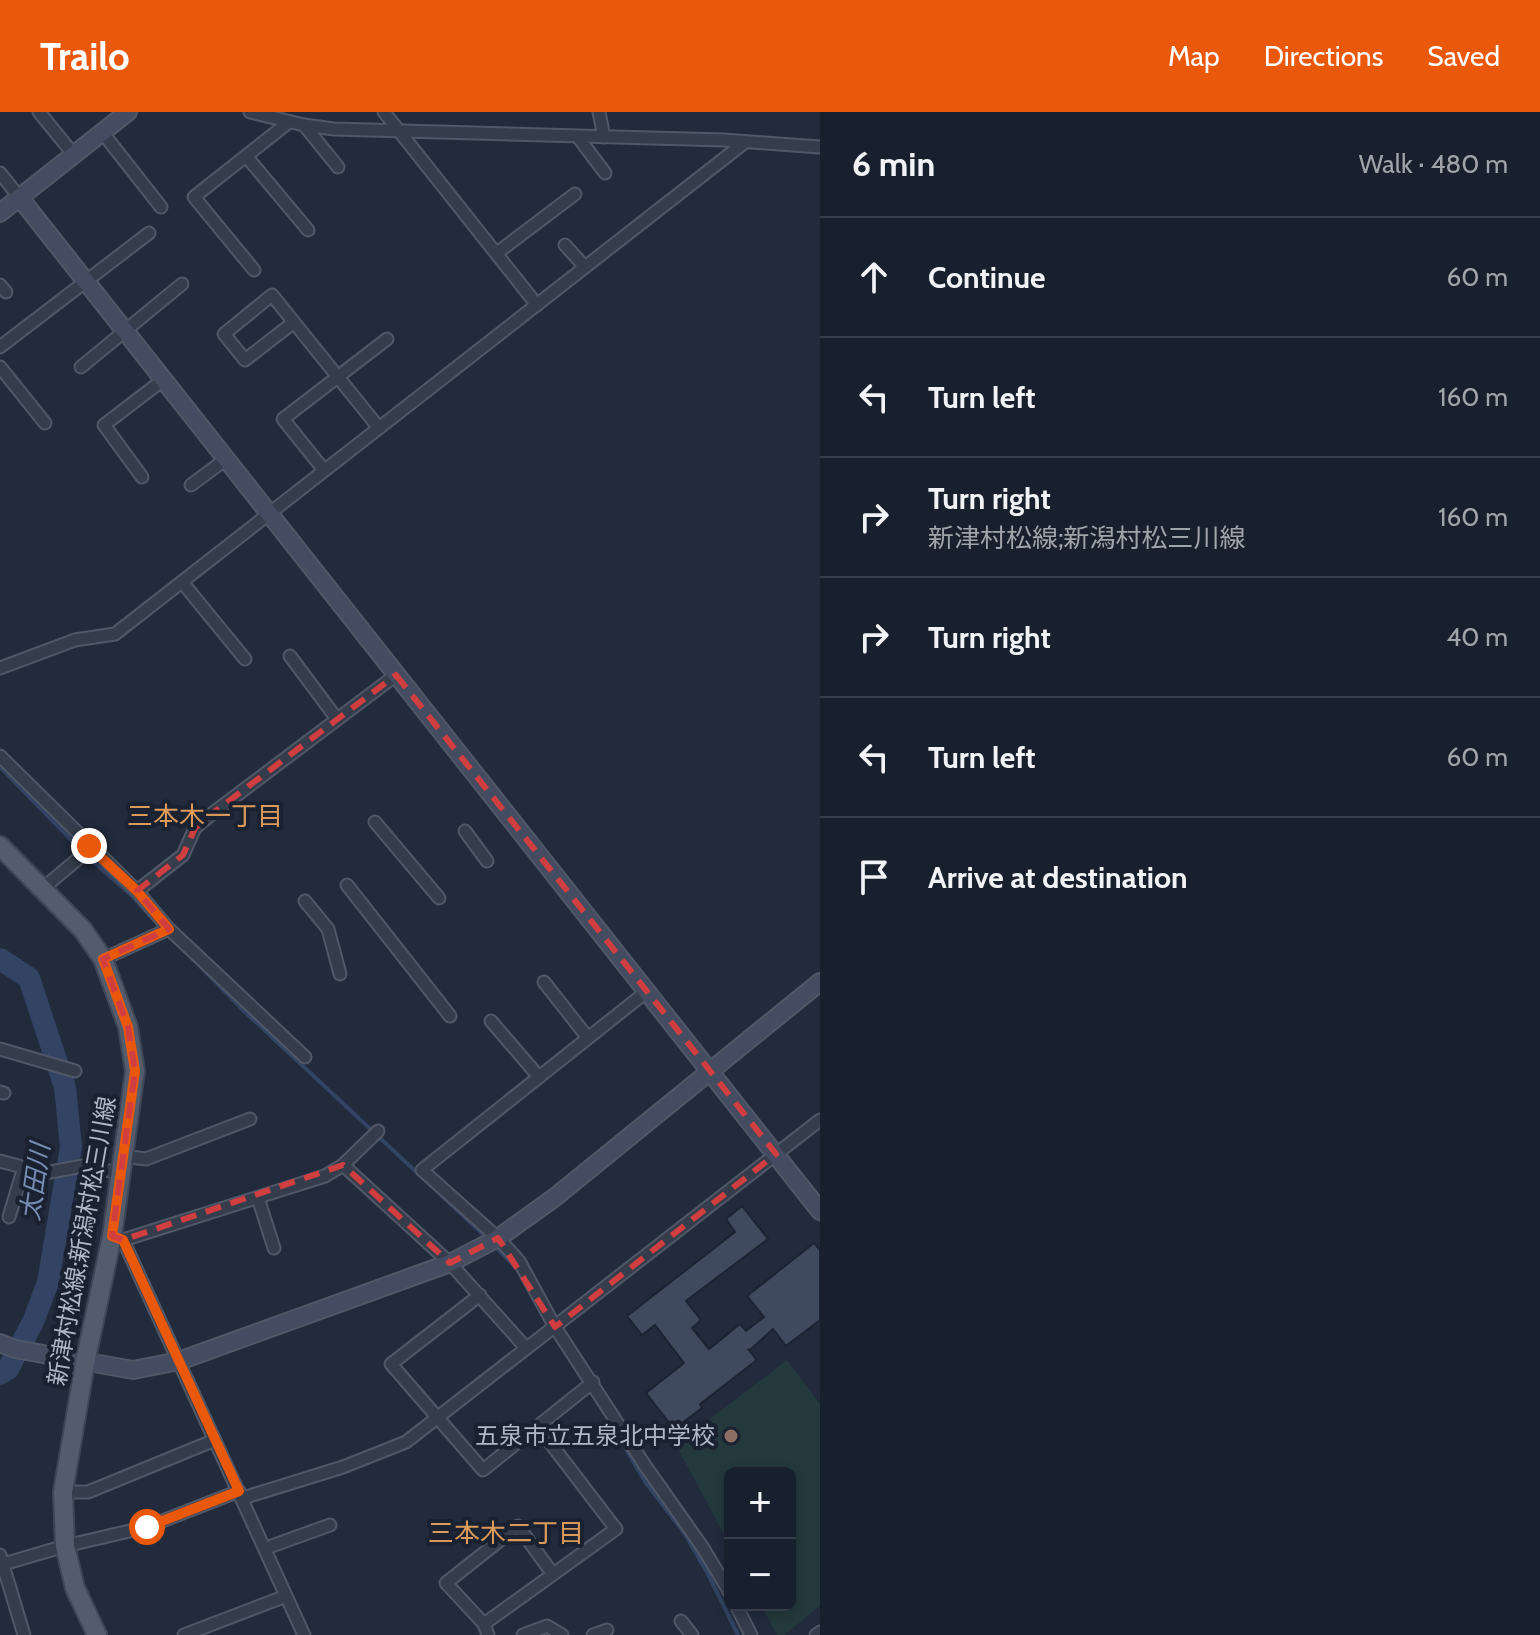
<!DOCTYPE html>
<meta charset="utf-8">
<style>
:root{--surface:#19202d;--page:#222835;--text:#f1f3f6;--muted:#9fa3aa;--line:#373e49;--accent:#ea580c}
body{margin:0;font-family:Cabin,"Noto Sans JP",sans-serif;background:var(--page);color:var(--text)}
.controls{position:absolute;right:24px;bottom:24px;display:grid;overflow:hidden;border-radius:12px;box-shadow:0 4px 12px #0003}
.controls button{width:72px;height:72px;display:grid;place-items:center;padding:0;border:0;border-bottom:2px solid var(--line);background:var(--surface);color:var(--text);font:40px sans-serif}
.stop{position:absolute;width:24px;height:24px;margin:-18px;border:6px solid #ea580c;border-radius:50%;background:#fff}
.stop.end{background:#ea580c;border-color:#fff;box-shadow:0 2px 8px #0008}
.list{margin:0;padding:0;list-style:none}
h2{display:flex;justify-content:space-between;align-items:center;height:104px;margin:0;padding:0 32px;font-size:34px}
h2 small{font-size:26px;font-weight:400;color:var(--muted)}
.list li{display:grid;grid-template-columns:52px 1fr auto;gap:24px;align-items:center;box-sizing:border-box;height:120px;padding:0 32px;border-top:2px solid var(--line)}
.list b{display:block;font-size:30px;white-space:nowrap}
.list p{margin:0;font-size:26px;white-space:nowrap;color:var(--muted)}
.list em{font-size:26px;font-style:normal;color:var(--muted)}
.icon{flex:none;width:44px;height:44px;fill:none;stroke:currentColor;stroke-width:2;stroke-linecap:round;stroke-linejoin:round}
.map{position:relative;flex:none;width:820px;height:1523px;overflow:hidden}
header{display:flex;align-items:center;gap:48px;box-sizing:border-box;height:112px;padding:0 40px;background:var(--accent);color:#fff}
header strong{font-size:38px}
nav{display:flex;gap:44px;margin-inline-start:auto;font-size:28px}
main{display:flex}
aside{flex:1;background:var(--surface)}
.map>svg:first-child{display:block}
</style>
<header>
<strong>Trailo</strong>
<nav><a>Map</a><a>Directions</a><a>Saved</a></nav>
</header>
<main>
<div class="map">
<svg width="820" height="1523" viewBox="0 0 820 1523">
<rect width="100%" height="100%" fill="#212b3c"/>
<polygon fill="#23393d" points="787,1248 820,1292 820,1494 784,1523 777,1523 761,1493 790,1493 790,1361 730,1361 730,1434 676,1333"/>
<g fill="none" stroke-linecap="round" stroke-linejoin="round">
<g stroke="#324363" stroke-width="4">
<polyline points="0,655 86,743 131,783 162,817"/>
<polyline points="200,854 244,899 487,1126"/>
<polyline points="493,1132 517,1157"/>
<polyline points="607,1305 646,1371 685,1422 708,1462 738,1523"/>
</g>
<polyline stroke="#324363" stroke-width="22" points="0,847 29,866 65,975 71,1035 48,1170 33,1210 8,1257 0,1262"/>
</g>
<polygon fill="#404a5f" stroke="#1c2433" stroke-width="2" points="742,1094 768,1127 686,1189 701,1208 692,1216 709,1237 740,1212 746,1219 764,1205 747,1184 814,1131 820,1138 820,1208 786,1234 773,1217 750,1238 748,1237 757,1248 700,1292 702,1296 674,1317 646,1281 684,1251 655,1213 642,1223 627,1204 735,1120 726,1107"/>
<g fill="none" stroke-linecap="round" stroke-linejoin="round">
<g stroke="#505867" stroke-width="15">
<g id="street">
<polyline points="39,0 74,43"/>
<polyline points="250,0 304,13 334,17 724,28 820,35"/>
<polyline points="384,0 537,193"/>
<polyline points="599,0 604,25"/>
<polyline points="304,13 338,55"/>
<polyline points="102,20 161,95"/>
<polyline points="578,25 605,61"/>
<polyline points="246,44 308,118"/>
<polyline points="0,61 20,86"/>
<polyline points="565,133 585,155"/>
<polyline points="497,141 575,82"/>
<polyline points="254,158 194,85 289,10"/>
<polyline points="0,173 6,180"/>
<polyline points="294,210 245,248 224,222 272,183 379,316"/>
<polyline points="0,235 149,121"/>
<polyline points="0,255 45,311"/>
<polyline points="81,255 182,172"/>
<polyline points="324,358 283,307 387,227"/>
<polyline points="142,365 104,313 163,268"/>
<polyline points="191,373 226,347"/>
<polyline points="182,470 245,547"/>
<polyline points="290,544 337,607"/>
<polyline points="0,556 75,528 115,522 744,31"/>
<polyline points="0,644 137,779 169,817 305,945"/>
<polyline points="375,710 439,786"/>
<polyline points="465,719 487,749"/>
<polyline points="347,773 450,904"/>
<polyline points="42,777 91,736"/>
<polyline points="137,779 183,743 195,716 213,701 396,563"/>
<polyline points="305,789 328,817 340,862"/>
<polyline points="103,847 169,817"/>
<polyline points="544,870 588,926"/>
<polyline points="646,880 422,1058 498,1126 519,1149 555,1215 644,1352 703,1436 730,1481"/>
<polyline points="491,909 539,965"/>
<polyline points="0,937 75,959"/>
<polyline points="0,980 4,981"/>
<polyline points="123,1044 146,1047 250,1007"/>
<polyline points="0,1049 45,1061 83,1054 120,1061"/>
<polyline points="343,1053 450,1151 526,1236"/>
<polyline points="258,1086 274,1136"/>
<polyline points="9,1105 24,1055"/>
<polyline points="112,1124 123,1128 304,1523"/>
<polyline points="123,1128 325,1064 343,1053 378,1019"/>
<polyline points="480,1183 391,1252 483,1358 593,1270"/>
<polyline points="63,1380 88,1380 215,1328"/>
<polyline points="243,1386 343,1355 406,1330 820,1008"/>
<polyline points="266,1436 330,1413"/>
<polyline points="0,1443 24,1523"/>
<polyline points="0,1453 65,1434 147,1415 239,1379"/>
<polyline points="736,1493 751,1523"/>
<polyline points="681,1509 692,1523"/>
<polyline points="484,1512 446,1471 518,1414 552,1461"/>
<polyline points="184,1523 286,1484"/>
<polyline points="488,1523 484,1512 616,1417 538,1315"/>
<polyline points="523,1523 547,1514 562,1523"/>
<polyline points="593,1523 607,1518"/>
<polyline points="816,1523 820,1520"/>
</g>
</g>
<g stroke="#505867" stroke-width="20">
<g id="secondary">
<polyline points="20,86 820,1099"/>
<polyline points="0,101 128,0"/>
<polyline points="0,1231 15,1237 133,1258 179,1249 450,1151 498,1126 554,1086 820,870"/>
</g>
</g>
<g stroke="#3e4655" stroke-width="22">
<polyline id="primary" points="0,734 83,818 103,847 128,915 135,959 112,1124 85,1251 63,1380 65,1434 75,1476 97,1523"/>
</g>
<use href="#street" stroke="#353d4c" stroke-width="11"/>
<use href="#secondary" stroke="#434c60" stroke-width="16"/>
<use href="#primary" stroke="#535c6d" stroke-width="18"/>
</g>
<g fill="none" stroke-linecap="round" stroke-linejoin="round">
<polyline stroke="#ea580c" stroke-width="10" points="89,734 137,779 169,817 103,847 128,915 135,959 112,1124 123,1128 239,1379 147,1415"/>
</g>
<path fill="none" stroke="#d03e40" stroke-width="6" stroke-dasharray="16 10" stroke-linejoin="round" d="M396 563 776 1042 555 1215 498 1126 450 1151 343 1053 123 1128 112 1124 135 959 128 915 103 847 169 817 137 779 183 743 195 716 213 701Z"/>
<circle fill="#8d6e63" stroke="#1a2231" stroke-width="3" cx="731" cy="1324" r="8"/>
<g text-anchor="middle" stroke-width="8" stroke-linejoin="round" paint-order="stroke">
<g font-size="24" fill="#b0b8c8" stroke="#1a2231">
<text transform="translate(82 1129) rotate(-80)" y="8">新津村松線;新潟村松三川線</text>
</g>
<g font-size="24" fill="#b0b8c8" stroke="#1a2231" text-anchor="end">
<text x="715" y="1332">五泉市立五泉北中学校</text>
</g>
<g font-size="26" fill="#da9a59" stroke="#1a2231">
<text x="205" y="713">三本木一丁目</text>
<text x="506" y="1430">三本木二丁目</text>
</g>
<g font-size="26" font-style="italic" fill="#768cb2" stroke="#1a2231">
<text transform="translate(35 1070) rotate(-82)" y="9">太田川</text>
</g>
</g>
</svg>
<div class="controls">
<button>+</button>
<button>−</button>
</div>
<div class="stop" style="left:147px;top:1415px"></div>
<div class="stop end" style="left:89px;top:734px"></div>
</div>
<aside>
<h2>6 min<small>Walk · 480 m</small></h2>
<ul class="list">
<li><svg class="icon" aria-label="ahead" viewBox="0 0 24 24"><path d="M12 20V5M6 11l6-6 6 6"/></svg><div><b>Continue</b></div><em>60 m</em></li>
<li><svg class="icon" aria-label="left" viewBox="0 0 24 24"><path d="M17 20v-9H6M10 6l-5 5 5 5"/></svg><div><b>Turn left</b></div><em>160 m</em></li>
<li><svg class="icon" aria-label="right" viewBox="0 0 24 24"><path d="M7 20v-9h11M14 6l5 5-5 5"/></svg><div><b>Turn right</b><p>新津村松線;新潟村松三川線</p></div><em>160 m</em></li>
<li><svg class="icon" aria-label="right" viewBox="0 0 24 24"><path d="M7 20v-9h11M14 6l5 5-5 5"/></svg><div><b>Turn right</b></div><em>40 m</em></li>
<li><svg class="icon" aria-label="left" viewBox="0 0 24 24"><path d="M17 20v-9H6M10 6l-5 5 5 5"/></svg><div><b>Turn left</b></div><em>60 m</em></li>
<li><svg class="icon" aria-label="arrive" viewBox="0 0 24 24"><path d="M6 21V4h12l-3 4 3 4H6"/></svg><div><b>Arrive at destination</b></div></li>
</ul>
</aside>
</main>
